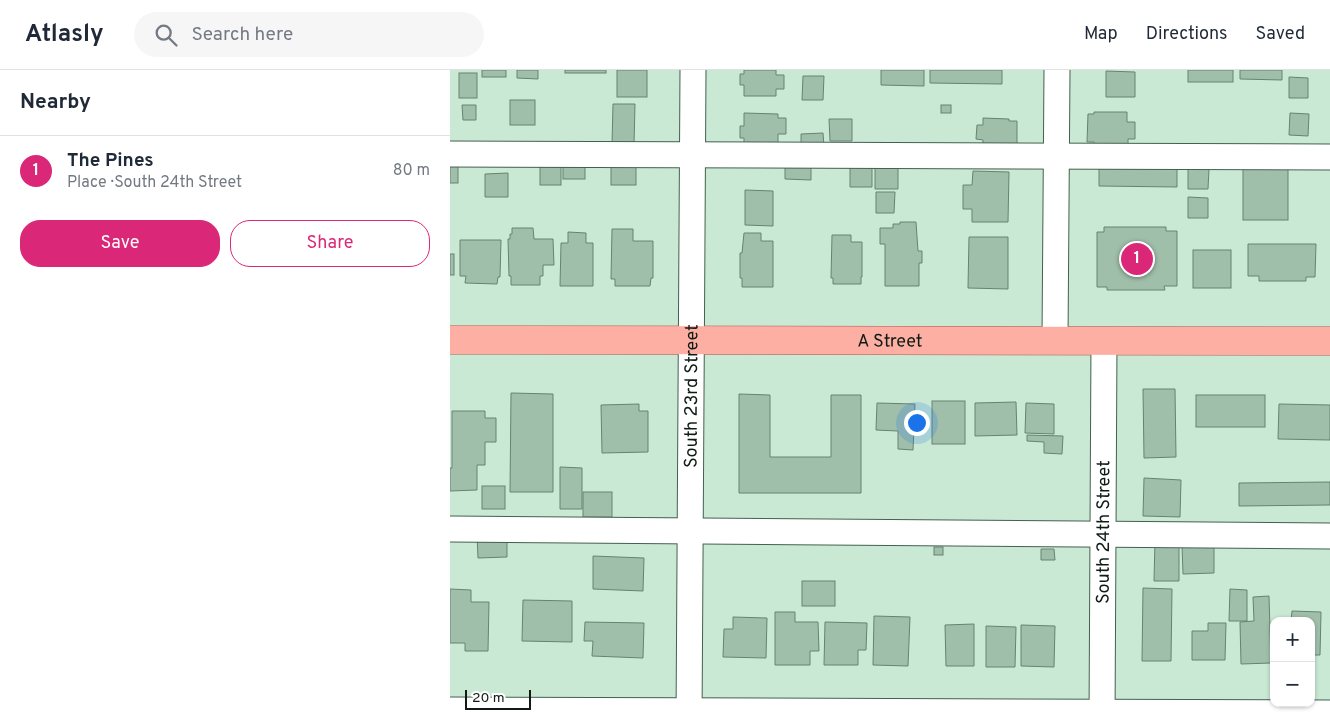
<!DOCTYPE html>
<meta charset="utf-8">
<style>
:root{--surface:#fff;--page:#f6f6f7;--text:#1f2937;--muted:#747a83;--line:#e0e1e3;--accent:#db2777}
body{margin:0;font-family:Overpass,sans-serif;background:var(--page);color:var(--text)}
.controls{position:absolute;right:15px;bottom:15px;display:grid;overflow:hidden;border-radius:10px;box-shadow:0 1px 4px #0004}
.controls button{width:45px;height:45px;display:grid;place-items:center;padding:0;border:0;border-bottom:1px solid var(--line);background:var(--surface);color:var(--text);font:25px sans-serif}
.scale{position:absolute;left:15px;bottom:12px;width:66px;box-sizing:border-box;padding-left:5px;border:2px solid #0f1b14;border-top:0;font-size:14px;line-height:18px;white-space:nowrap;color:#0f1b14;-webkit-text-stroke:4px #fff;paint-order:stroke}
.you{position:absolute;left:466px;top:352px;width:18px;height:18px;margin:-12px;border:4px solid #fff;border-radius:50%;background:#1a73e8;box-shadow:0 0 0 8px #1a73e833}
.badge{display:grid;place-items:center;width:32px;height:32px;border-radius:50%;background:var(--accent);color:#fff;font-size:16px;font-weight:700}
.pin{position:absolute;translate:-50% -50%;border:2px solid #fff;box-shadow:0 1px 5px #0006}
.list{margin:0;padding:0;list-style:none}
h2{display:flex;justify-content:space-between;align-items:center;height:65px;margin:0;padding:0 20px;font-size:21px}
h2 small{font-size:16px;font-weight:400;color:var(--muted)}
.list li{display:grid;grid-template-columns:32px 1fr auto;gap:15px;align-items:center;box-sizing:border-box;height:70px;padding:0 20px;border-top:1px solid var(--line)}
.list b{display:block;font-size:19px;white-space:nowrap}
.list p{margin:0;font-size:16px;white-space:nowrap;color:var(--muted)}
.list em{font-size:16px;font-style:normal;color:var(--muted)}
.actions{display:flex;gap:10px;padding:15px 20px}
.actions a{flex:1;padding:11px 0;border:1px solid var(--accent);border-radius:20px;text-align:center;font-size:18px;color:var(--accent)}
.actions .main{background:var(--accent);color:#fff}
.icon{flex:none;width:28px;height:28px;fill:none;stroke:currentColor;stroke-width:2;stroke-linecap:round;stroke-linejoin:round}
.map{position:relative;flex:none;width:880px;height:652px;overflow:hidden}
header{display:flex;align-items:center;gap:30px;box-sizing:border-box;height:70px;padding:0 25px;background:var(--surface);border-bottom:1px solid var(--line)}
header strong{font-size:24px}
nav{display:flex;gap:28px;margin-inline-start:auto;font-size:18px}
.search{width:350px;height:45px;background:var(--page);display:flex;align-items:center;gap:12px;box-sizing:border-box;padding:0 18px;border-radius:28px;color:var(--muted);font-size:19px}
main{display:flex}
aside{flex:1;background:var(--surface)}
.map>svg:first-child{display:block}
</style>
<header>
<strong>Atlasly</strong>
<div class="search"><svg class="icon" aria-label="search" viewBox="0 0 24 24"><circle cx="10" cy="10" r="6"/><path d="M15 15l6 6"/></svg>Search here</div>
<nav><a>Map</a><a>Directions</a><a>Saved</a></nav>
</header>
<main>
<aside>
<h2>Nearby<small></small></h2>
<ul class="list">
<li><span class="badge">1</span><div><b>The Pines</b><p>Place · South 24th Street</p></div><em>80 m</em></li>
</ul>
<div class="actions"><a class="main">Save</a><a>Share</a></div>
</aside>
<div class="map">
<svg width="880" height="652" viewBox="0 0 880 652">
<rect width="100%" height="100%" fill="#c9e9d4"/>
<g fill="#a0bfab" stroke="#668370">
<rect x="32" y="0" width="24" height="7"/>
<polygon points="67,0 88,0 88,9 67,8"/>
<rect x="115" y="0" width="41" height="3"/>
<rect x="167" y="0" width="30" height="27"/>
<polygon points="294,0 326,0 326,5 334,5 334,19 326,19 326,26 294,26 294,15 290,15 290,4 294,4"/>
<polygon points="431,0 474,0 474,16 431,15"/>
<polygon points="480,0 552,0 552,14 480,13"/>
<rect x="738" y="0" width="45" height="12"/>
<polygon points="790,0 832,0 832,10 790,9"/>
<polygon points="656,1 685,2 685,27 656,27"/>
<rect x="9" y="3" width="18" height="25"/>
<polygon points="353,6 374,6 373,30 352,30"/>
<polygon points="839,7 858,8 858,28 839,28"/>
<rect x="60" y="30" width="25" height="25"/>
<polygon points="163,34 185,34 184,75 162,74"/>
<polygon points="12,35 26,35 26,50 13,50"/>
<rect x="491" y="35" width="10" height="8"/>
<polygon points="644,42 677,42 677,52 685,52 685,69 678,69 678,74 644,74 644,72 637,72 638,44 644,44"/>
<polygon points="294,43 328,44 328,48 336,48 336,64 328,64 328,76 294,76 294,68 290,68 290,56 294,56"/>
<polygon points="840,43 859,44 858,66 839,65"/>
<polygon points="533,48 559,49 559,51 567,51 567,75 533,77 533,70 526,69 527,55 533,55"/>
<polygon points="379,49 402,49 402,71 380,71"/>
<polygon points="373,63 374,77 351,77 351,64"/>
<rect x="0" y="91" width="8" height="22"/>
<rect x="90" y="92" width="21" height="23"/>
<rect x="161" y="92" width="25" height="23"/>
<polygon points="335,92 361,93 361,110 335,109"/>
<rect x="113" y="93" width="22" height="16"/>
<polygon points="400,94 422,95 422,117 400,117"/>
<polygon points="425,94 448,95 448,119 425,119"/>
<polygon points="649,97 727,98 727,117 649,116"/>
<polygon points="738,99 759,99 758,119 738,119"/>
<rect x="793" y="99" width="45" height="51"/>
<polygon points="523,101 559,102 558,152 522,152 522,139 513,139 513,115 522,115"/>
<polygon points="58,103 58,127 35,127 35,104"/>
<polygon points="295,120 323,121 323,156 295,155"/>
<polygon points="426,122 445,122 444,143 426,143"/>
<polygon points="738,127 758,128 758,148 738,148"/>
<polygon points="450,152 466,152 468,181 472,181 472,193 469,193 469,216 435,216 435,174 430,174 430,158 443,158 443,154 450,154"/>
<polygon points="654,157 716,157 716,161 727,161 727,216 714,216 715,220 657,220 657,217 647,217 647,162 654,162"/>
<polygon points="62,158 83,158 84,169 103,169 104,195 93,195 93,206 90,206 90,215 61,215 61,206 59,206 58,169 60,169 60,164 62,164"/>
<polygon points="162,159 183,159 183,171 203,171 203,208 201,208 200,216 165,216 165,209 161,209"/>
<polygon points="118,162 136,163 136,173 143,173 143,216 110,216 111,173 118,173"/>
<polygon points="294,163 311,163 311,171 323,171 323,217 292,217 292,208 290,208 290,183 292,183"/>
<polygon points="382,165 401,165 401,172 412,172 412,207 411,207 411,214 383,214 383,208 381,208"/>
<polygon points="519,167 558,167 558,219 518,218"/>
<polygon points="10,170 51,170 50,207 48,207 47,214 15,213 16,206 10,206"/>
<polygon points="798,174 866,174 865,207 856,207 856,211 809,211 809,206 798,206"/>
<rect x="743" y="180" width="38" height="38"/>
<rect x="0" y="184" width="4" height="21"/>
<polygon points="693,319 725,319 726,387 694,388"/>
<polygon points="61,323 103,324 103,422 60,422"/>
<polygon points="289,324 320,325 320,387 381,387 381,325 411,325 411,423 289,423"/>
<rect x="746" y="325" width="69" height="32"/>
<rect x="482" y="331" width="33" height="43"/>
<polygon points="566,332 567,365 525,366 525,333"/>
<polygon points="427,333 465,334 463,380 448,379 448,361 426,360"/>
<polygon points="576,333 604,334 604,364 575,363"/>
<polygon points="189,334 189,341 198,341 198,382 152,383 151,335"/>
<polygon points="829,334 880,335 880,370 828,369"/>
<polygon points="2,341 35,341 35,348 46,348 46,372 35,372 35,395 27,395 27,420 0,421 0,398 2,398"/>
<polygon points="577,365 613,366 612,384 594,383 594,372 577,371"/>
<polygon points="110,397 132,398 132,439 110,439"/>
<polygon points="694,408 731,410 730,447 693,446"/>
<polygon points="880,412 880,435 789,436 789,413"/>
<rect x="32" y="416" width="23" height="23"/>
<rect x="133" y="422" width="29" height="25"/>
<polygon points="27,465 57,465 57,487 28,488"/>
<polygon points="705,470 729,470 729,511 704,511"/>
<polygon points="732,476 764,476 764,503 733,504"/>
<rect x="484" y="477" width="9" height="8"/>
<polygon points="591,479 604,479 605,490 591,490"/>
<polygon points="143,486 194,488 193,521 143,519"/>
<rect x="352" y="511" width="33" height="25"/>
<polygon points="693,518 722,519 721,591 692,591"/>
<polygon points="0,519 21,520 21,532 39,532 38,581 15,581 15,573 0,573"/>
<polygon points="780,519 797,520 797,551 779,551"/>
<polygon points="819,526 821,593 791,594 790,552 804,551 803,527"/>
<polygon points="73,530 122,531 122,572 72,571"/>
<polygon points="842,541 871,542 870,585 861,585 861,551 841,551"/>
<polygon points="325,542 345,542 345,552 368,552 369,581 360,581 360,595 325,595"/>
<polygon points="424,546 460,547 458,596 423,595"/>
<polygon points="283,547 317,548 316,588 273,587 274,559 283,559"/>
<polygon points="135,552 194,553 193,588 142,586 143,571 134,571"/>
<polygon points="375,552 417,553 416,580 408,580 408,595 374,595"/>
<polygon points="758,553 776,553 775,590 742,590 742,561 758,561"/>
<polygon points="524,554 524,596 496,596 495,555"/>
<polygon points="571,555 605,556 604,597 571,596"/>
<polygon points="536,556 566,557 565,597 536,597"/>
</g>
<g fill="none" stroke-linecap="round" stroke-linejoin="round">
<g stroke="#44604f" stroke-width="27">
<g id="minor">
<polyline points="0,84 880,87"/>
<polyline points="605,270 607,0"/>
<polyline points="0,459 880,466"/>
<polyline points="0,640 880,643"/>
<path id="s1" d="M239 652 243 0"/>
<path id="s2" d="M652 652 654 271"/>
</g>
</g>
<g stroke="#aa584b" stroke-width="29">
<g id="major">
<path id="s3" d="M0 270 880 271"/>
</g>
</g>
<use href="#minor" stroke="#fff" stroke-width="25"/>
<use href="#major" stroke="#feafa4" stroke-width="28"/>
</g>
<g text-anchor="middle" stroke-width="4" stroke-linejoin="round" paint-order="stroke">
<g font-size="18" fill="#0f1b14" stroke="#fff">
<text dy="6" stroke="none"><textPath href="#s3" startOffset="440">A Street</textPath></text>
<text dy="6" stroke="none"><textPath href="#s1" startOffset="326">South 23rd Street</textPath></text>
<text dy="6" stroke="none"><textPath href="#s2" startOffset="190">South 24th Street</textPath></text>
</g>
</g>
</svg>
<div class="controls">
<button>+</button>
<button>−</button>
</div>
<div class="scale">20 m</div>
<div class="you"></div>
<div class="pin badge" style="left:687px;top:189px">1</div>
</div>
</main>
